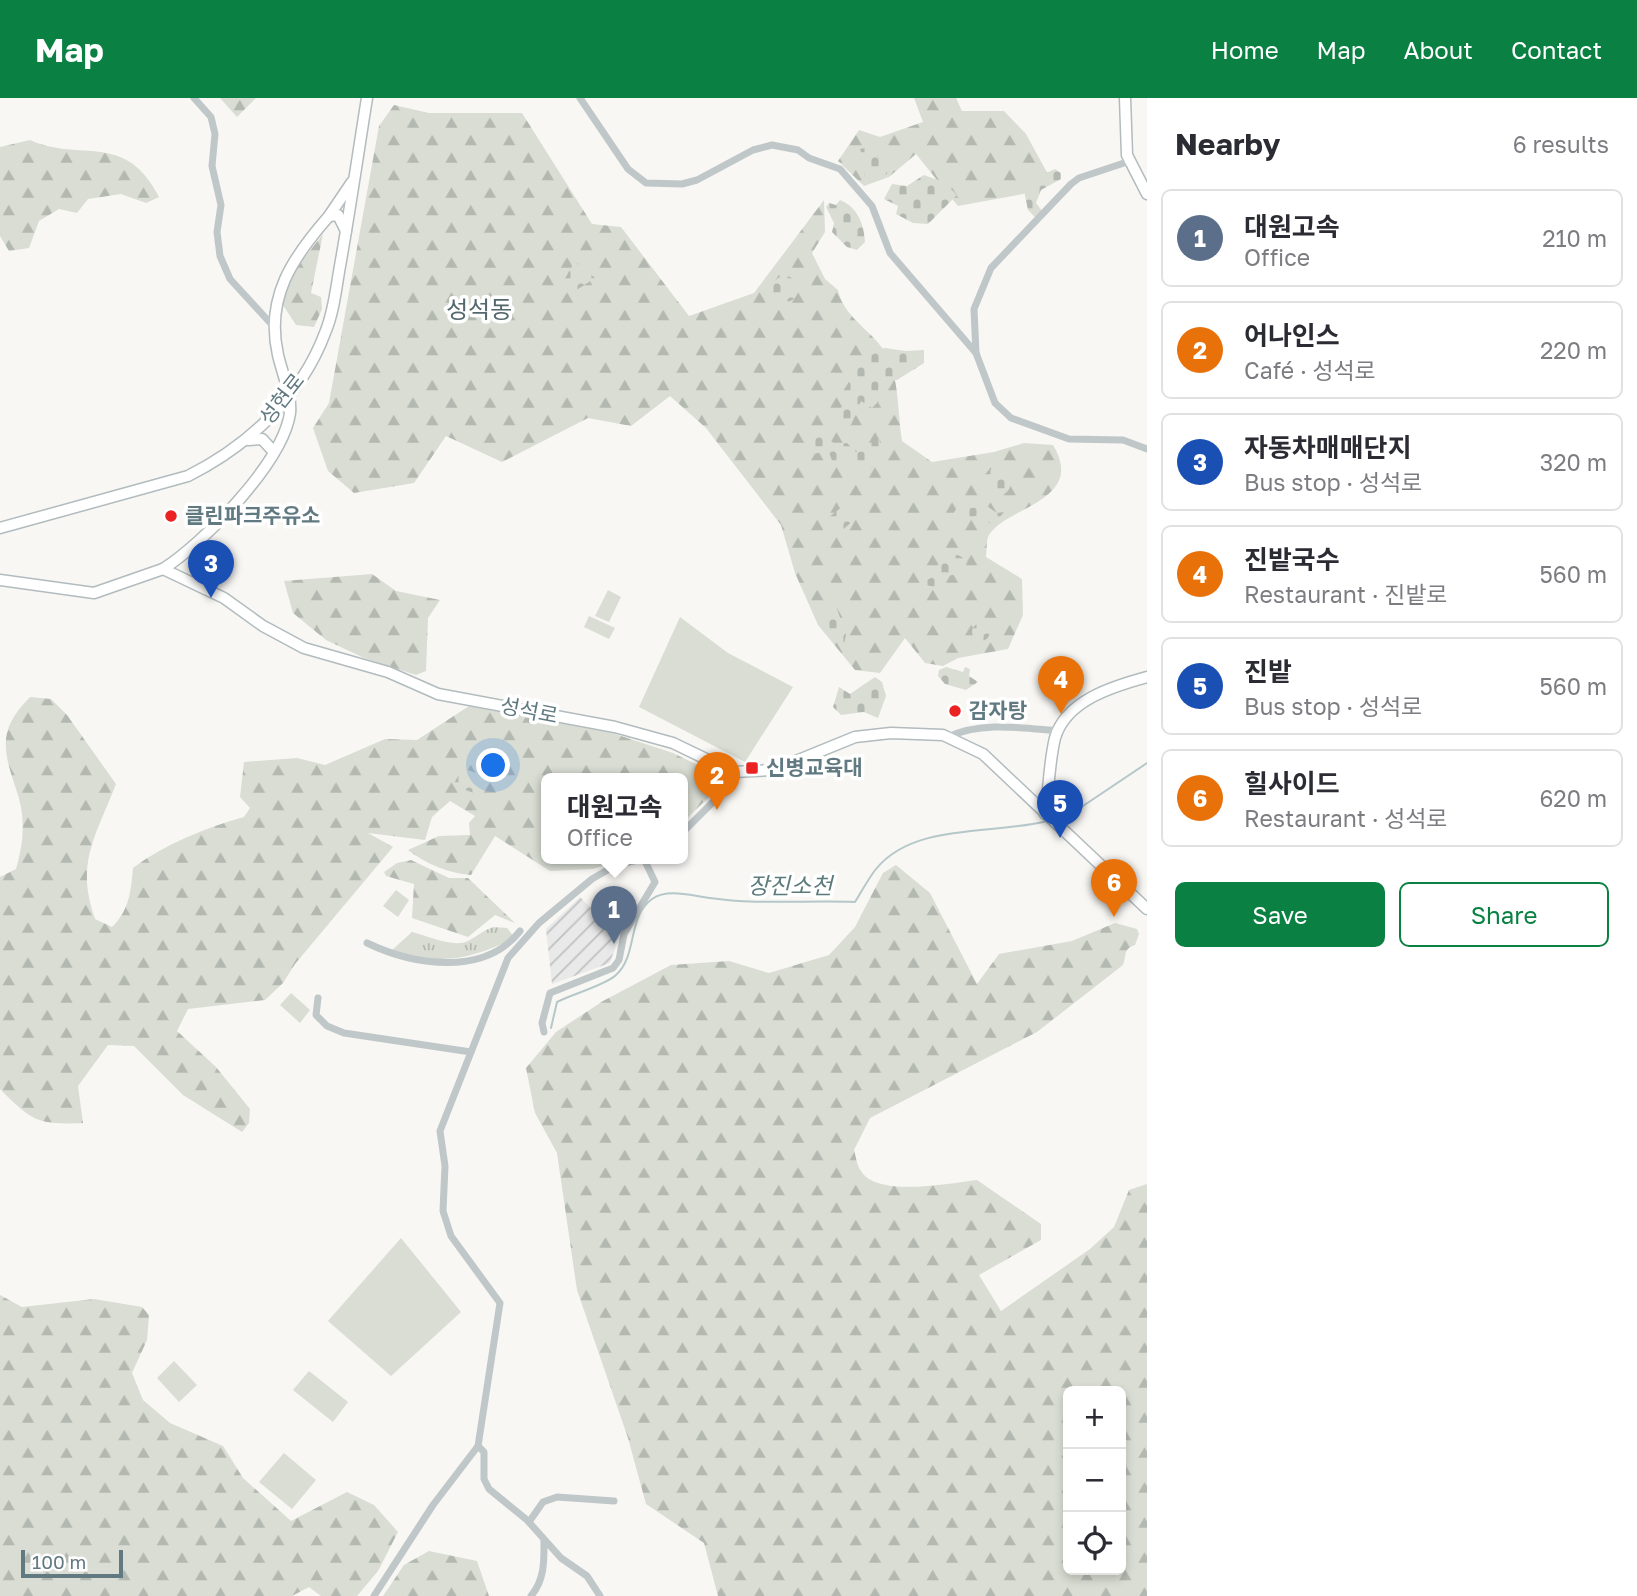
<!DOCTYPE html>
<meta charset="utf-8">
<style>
:root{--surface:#fff;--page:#f7f7f7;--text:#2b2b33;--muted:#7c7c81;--line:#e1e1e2;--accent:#0b8043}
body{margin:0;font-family:"Golos Text","Noto Sans KR",sans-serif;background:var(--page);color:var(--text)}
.controls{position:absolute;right:21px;bottom:21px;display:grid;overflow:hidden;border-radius:10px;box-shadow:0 4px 10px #0003}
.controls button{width:63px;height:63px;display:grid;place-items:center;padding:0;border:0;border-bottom:2px solid var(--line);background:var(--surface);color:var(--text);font:35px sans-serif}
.scale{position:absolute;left:21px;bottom:18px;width:102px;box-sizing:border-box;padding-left:7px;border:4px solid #617a81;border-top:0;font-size:19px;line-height:24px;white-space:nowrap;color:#617a81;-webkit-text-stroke:5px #fff;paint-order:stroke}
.you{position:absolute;left:494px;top:668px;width:24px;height:24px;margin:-18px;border:5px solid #fff;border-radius:50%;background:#1a73e8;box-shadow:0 0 0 10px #1a73e833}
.badge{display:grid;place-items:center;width:46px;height:46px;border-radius:50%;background:var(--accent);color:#fff;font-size:23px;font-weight:700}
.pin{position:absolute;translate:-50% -58px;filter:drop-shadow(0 2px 4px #0008)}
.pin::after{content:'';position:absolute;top:37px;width:24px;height:21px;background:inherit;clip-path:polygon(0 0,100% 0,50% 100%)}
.popup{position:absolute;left:541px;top:675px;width:147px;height:91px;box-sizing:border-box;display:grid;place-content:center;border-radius:10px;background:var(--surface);filter:drop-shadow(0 2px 5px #0005);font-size:23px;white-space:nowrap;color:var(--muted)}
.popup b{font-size:26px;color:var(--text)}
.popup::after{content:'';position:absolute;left:50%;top:100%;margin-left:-14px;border:14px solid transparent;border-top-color:var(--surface)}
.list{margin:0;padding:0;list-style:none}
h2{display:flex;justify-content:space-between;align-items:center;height:91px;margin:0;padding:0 28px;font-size:30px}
h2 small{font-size:23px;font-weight:400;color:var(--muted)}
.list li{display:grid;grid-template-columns:46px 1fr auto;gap:21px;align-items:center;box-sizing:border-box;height:98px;margin:0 14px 14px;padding:0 14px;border:2px solid var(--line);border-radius:10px}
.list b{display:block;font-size:26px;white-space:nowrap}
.list p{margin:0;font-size:23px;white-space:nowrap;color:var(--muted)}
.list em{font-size:23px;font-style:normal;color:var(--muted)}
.actions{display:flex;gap:14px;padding:21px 28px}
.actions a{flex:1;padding:16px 0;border:2px solid var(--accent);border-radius:10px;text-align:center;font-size:24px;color:var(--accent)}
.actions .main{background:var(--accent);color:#fff}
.icon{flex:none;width:38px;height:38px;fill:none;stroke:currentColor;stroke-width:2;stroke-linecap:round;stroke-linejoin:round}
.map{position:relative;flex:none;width:1147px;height:1498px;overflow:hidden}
header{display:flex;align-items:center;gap:42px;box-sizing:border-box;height:98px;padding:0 35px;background:var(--accent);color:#fff}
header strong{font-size:33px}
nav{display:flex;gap:38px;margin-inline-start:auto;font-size:24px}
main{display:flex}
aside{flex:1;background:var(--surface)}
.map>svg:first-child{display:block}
</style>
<header>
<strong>Map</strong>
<nav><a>Home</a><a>Map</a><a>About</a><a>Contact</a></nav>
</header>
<main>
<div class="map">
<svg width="1147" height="1498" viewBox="0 0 1147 1498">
<defs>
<pattern id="industrial-furrows" width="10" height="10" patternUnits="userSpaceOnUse" patternTransform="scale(1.75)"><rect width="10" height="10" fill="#e8e9e8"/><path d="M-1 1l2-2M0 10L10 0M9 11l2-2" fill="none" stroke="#bfc2c1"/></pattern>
<pattern id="grass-tufts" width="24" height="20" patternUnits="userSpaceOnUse" patternTransform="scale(1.75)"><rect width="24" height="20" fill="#d9ddd3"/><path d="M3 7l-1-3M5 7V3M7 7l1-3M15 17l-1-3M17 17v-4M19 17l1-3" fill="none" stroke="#b3b8b1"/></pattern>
<pattern id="forest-firs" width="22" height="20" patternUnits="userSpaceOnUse" patternTransform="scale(1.75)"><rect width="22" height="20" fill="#d9ddd3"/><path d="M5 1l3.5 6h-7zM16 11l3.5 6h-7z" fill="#b3b8b1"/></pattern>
<pattern id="cemetery-stones" width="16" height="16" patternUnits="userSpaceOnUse" patternTransform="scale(1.75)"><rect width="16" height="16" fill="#d9ddd3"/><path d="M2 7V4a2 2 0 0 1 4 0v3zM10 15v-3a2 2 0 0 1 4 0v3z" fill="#b3b8b1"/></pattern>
</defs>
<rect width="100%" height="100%" fill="#f8f7f4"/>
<polygon fill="url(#industrial-furrows)" points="580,799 619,838 610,865 552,886 546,831"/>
<path fill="url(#grass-tufts)" d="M494 829 507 830 515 840C469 862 441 868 392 852L412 834C429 838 452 850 468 843 478 838 483 832 494 829Z"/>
<g fill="url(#forest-firs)" fill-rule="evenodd">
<polygon points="220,0 256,0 237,19"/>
<polygon points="914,0 956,0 962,13 1004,13 1026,36 1050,80 1023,96 958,108 916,56 889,79 864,88 838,63 859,32 880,39 923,24"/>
<path d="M394 7 429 15H522L592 126 621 129 689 218 754 195 824 102 825 134 812 155 825 181 838 192C844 223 881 236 891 266 899 290 898 318 902 343L932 364 994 354 1024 345 1053 347C1087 403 1005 409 989 437 986 442 987 452 986 459L1022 481 1023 517 1008 551 958 560 943 568 925 565 905 540 880 575 855 572 818 527 795 475 781 427 706 330 670 298 631 328 588 320 502 364 446 338 414 385 354 395 328 373 313 330 329 305 379 28Z"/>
<path d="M30 42C80 65 125 32 159 99L146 105 121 96 88 101 77 115 59 111 39 123 29 150 9 153 0 138V49Z"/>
<polygon points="323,136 311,195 321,199 322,211 314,229 296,227 281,204 297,169"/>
<polygon points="372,476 396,493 440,502 428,520 426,573 416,577 364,560 326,542 293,515 284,483"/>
<path d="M30 599 51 601 67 617 116 686C96 738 75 765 95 821L112 829C129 813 131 793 133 770 165 746 205 730 244 719L250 710 240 699 244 664 297 660 325 667 385 641 417 642 469 608 612 635 673 655 708 672 715 685 708 700 682 725V680H546V760H624L593 771 550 773 495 738 471 777C448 775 426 766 408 752L439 738 470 737 469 725 475 718 450 703 432 719 425 742 368 735 393 749 295 866 283 885 265 902 188 911 177 933 216 969 250 1011 249 1025 242 1034 183 997 134 948 108 947 78 988 83 1025C37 1027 32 1023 0 991V779L16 771C24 744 26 718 16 691 1 647 0 630 30 599Z"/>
<polygon points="411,762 449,780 468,780 515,825 495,817 468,839 412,820 414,786 386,778 384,774 397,765"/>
<path d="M896 767 930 795 977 886 999 856 1072 843 1115 825 1137 831 1139 836 1135 847C1123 851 1127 856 1123 867L1037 934 870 1020 854 1052C856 1059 857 1068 861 1073 877 1100 951 1085 977 1082L1041 1126V1142L979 1177 1001 1213 1090 1151 1114 1129 1129 1092 1147 1086V1498H718L704 1445 646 1406 628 1340 577 1192 557 1055 535 1015 526 970 556 934 603 903 671 867 729 863 769 875 829 857 855 829 883 775ZM1068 1293H1121V1472H1068Z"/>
<polygon points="0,1197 22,1209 94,1201 142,1209 149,1217 147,1242 132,1275 143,1302 170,1325 223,1348 243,1380 291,1423 347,1394 374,1407 398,1434 378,1473 357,1498 321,1498 309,1489 292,1498 0,1498"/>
<polygon points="429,1453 477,1463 489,1498 383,1498 404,1467"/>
</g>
<g fill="url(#cemetery-stones)">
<polygon points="865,50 875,50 878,60 888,65 887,76 865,80 864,74 857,71 863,59 860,51"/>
<polygon points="1055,71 1061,75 1061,81 1041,92 1036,105 1043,114 1035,119 1028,112 1024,93 1037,79"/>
<polygon points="924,77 944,84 957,97 928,126 913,125 896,116 898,108 884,101 892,86 907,88"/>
<path d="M840 102C857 109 864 125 865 144L857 152 847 149 832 134 834 125 826 109 829 105 836 107Z"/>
<polygon points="575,163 595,180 575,193 565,188 563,184"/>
<circle cx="785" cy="191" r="13"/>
<polygon points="884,250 906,253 924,252 924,265 897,282 879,282 877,305 872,310 861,303 851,327 841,330 834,315 843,308 850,308 841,296 851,281 856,266"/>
<polygon points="813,333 820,334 836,347 847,345 856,354 863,353 864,348 879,341 882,352 870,373 861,376 852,368 833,365 828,352 814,356 809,341"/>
<circle cx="997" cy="384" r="14"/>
<polygon points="978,402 997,415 1004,414 993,428 979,416 966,423 955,421 953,416 958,408 973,410"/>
<polygon points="843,408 854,412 857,419 838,436 826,434 823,424"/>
<path d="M958 457 967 462 965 474 939 480 936 490 927 487V482L933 479C934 465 946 460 958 457Z"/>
<path d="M827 508H836L846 537 844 546C834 541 825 524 823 513Z"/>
<circle cx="981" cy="534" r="9"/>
<polygon points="946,569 963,574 965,569 970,571 969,578 978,584 966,592 945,586 938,578 939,572"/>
<polygon points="875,579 882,584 886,598 878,620 864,614 841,617 833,609 839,589 850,596"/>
<polygon points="463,670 478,676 476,696 453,687"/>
</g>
<g fill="#d9ddd3">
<polygon points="608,492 621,499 609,524 595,518"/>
<polygon points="589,518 615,530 609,541 584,529"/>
<polygon points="680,519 728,555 793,589 745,664 639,609"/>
<polygon points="396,792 409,802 398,819 383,808"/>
<polygon points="291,895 310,912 300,925 280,907"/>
<polygon points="401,1140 461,1214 391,1278 328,1223"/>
<polygon points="174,1263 197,1287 179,1304 157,1280"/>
<polygon points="309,1273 348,1304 333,1324 293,1292"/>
<polygon points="284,1355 316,1382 292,1411 259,1384"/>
</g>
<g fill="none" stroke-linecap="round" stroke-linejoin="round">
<g stroke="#b5c7c8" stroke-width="2">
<polyline points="1055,721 1071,716 1147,665"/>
<path d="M551 930 557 904C572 896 606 887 616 877 638 857 627 819 652 801 668 790 692 798 710 800 758 807 807 802 855 804 862 793 868 781 876 771 914 724 995 737 1047 723"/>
</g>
<g stroke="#b2bbbe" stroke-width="13">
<g id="secondary">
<polyline points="1125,0 1127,57 1147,96"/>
<polyline points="346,133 338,117 329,118 352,84"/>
<polyline points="248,342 262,341 274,354"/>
<path d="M0 430 188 378C248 348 301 299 325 235 334 214 336 190 340 168 350 112 358 56 367 0"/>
<path d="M163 471C204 445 283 364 290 315 292 297 282 275 278 257 265 200 292 160 329 118"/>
<polyline points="0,482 94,495 163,471 224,500 263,528 304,550 388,574 438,596 615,629 673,645 733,674 774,672 855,639 891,635 943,637 983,656 1147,811"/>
<path d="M1045 716C1049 692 1049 664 1055 640 1066 602 1114 588 1147 579"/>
</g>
</g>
<g stroke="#c0c7c9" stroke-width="7">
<polyline points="194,0 211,19 215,36 212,68 221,107 217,134 220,158 230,181 274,229"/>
<polyline points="580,0 628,71 646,85 682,86 697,82 753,52 772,47 798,52 809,60 840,71 872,108 890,155 976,255"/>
<polyline points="1130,63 1079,80 1071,86 991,170 974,211 976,255 995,305 1011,320 1069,341 1123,342 1147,351"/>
<path d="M948 639C982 623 1022 630 1059 633"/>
<polyline points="682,735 719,698 733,674"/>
<path d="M367 845C413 867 484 879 520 833"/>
<polyline points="318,900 316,917 327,928 344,935 471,954"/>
<polyline points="544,934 542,925 550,895 613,870 619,862 624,836 655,784 644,761"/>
<polyline points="478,1348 484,1354 484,1381 489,1391 527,1422 561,1460 587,1478 600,1498"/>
<polyline points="529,1424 543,1404 557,1399 614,1403"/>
<polyline points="374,1498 433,1407 478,1348 500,1205 451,1138 443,1113 445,1068 440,1033 508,860 539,825 592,781 616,767 646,760"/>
<path d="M531 1498C545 1481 544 1463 544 1442"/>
</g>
<use href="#secondary" stroke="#fff" stroke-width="10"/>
</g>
<g fill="#ea2222" stroke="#fff" stroke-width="2.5">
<circle cx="171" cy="418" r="7"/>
<circle cx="955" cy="613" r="7"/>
<rect x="745" y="663" width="14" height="14" rx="3.5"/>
</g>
<g text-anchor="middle" stroke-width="7" stroke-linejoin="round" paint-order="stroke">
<g font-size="21" fill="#617a81" stroke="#fff">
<text transform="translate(282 301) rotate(-52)" y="7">성현로</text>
<text transform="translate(529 613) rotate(11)" y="7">성석로</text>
</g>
<g font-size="21" font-weight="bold" fill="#617a81" stroke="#fff" text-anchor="start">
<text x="185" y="425">클린파크주유소</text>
<text x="969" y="620">감자탕</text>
<text x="766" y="677">신병교육대</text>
</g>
<g font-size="23" font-style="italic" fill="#5c7b7c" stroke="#fff">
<text x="790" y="796">장진소천</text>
</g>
<g font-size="24" fill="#54676c" stroke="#fff">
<text x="479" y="220">성석동</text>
</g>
</g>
</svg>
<div class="controls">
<button>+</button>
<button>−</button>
<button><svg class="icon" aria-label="locate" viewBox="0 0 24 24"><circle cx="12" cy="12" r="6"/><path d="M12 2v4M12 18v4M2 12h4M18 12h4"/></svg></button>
</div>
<div class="scale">100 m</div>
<div class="you"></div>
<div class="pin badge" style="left:614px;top:846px;background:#5c6f8a">1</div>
<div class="popup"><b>대원고속</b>Office</div>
<div class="pin badge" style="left:717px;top:712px;background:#e8710a">2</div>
<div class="pin badge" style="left:211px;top:500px;background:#1a4fb4">3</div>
<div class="pin badge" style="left:1061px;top:616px;background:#e8710a">4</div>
<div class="pin badge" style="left:1060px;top:740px;background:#1a4fb4">5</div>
<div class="pin badge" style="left:1114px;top:819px;background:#e8710a">6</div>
</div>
<aside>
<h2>Nearby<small>6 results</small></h2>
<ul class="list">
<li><span class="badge" style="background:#5c6f8a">1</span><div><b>대원고속</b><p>Office</p></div><em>210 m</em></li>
<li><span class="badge" style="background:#e8710a">2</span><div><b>어나인스</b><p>Café · 성석로</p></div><em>220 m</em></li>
<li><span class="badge" style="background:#1a4fb4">3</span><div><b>자동차매매단지</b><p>Bus stop · 성석로</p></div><em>320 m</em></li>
<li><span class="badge" style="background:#e8710a">4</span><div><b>진밭국수</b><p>Restaurant · 진밭로</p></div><em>560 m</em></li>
<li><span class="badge" style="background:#1a4fb4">5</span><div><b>진밭</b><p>Bus stop · 성석로</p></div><em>560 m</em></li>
<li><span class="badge" style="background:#e8710a">6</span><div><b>힐사이드</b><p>Restaurant · 성석로</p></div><em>620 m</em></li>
</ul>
<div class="actions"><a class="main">Save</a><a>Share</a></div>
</aside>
</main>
